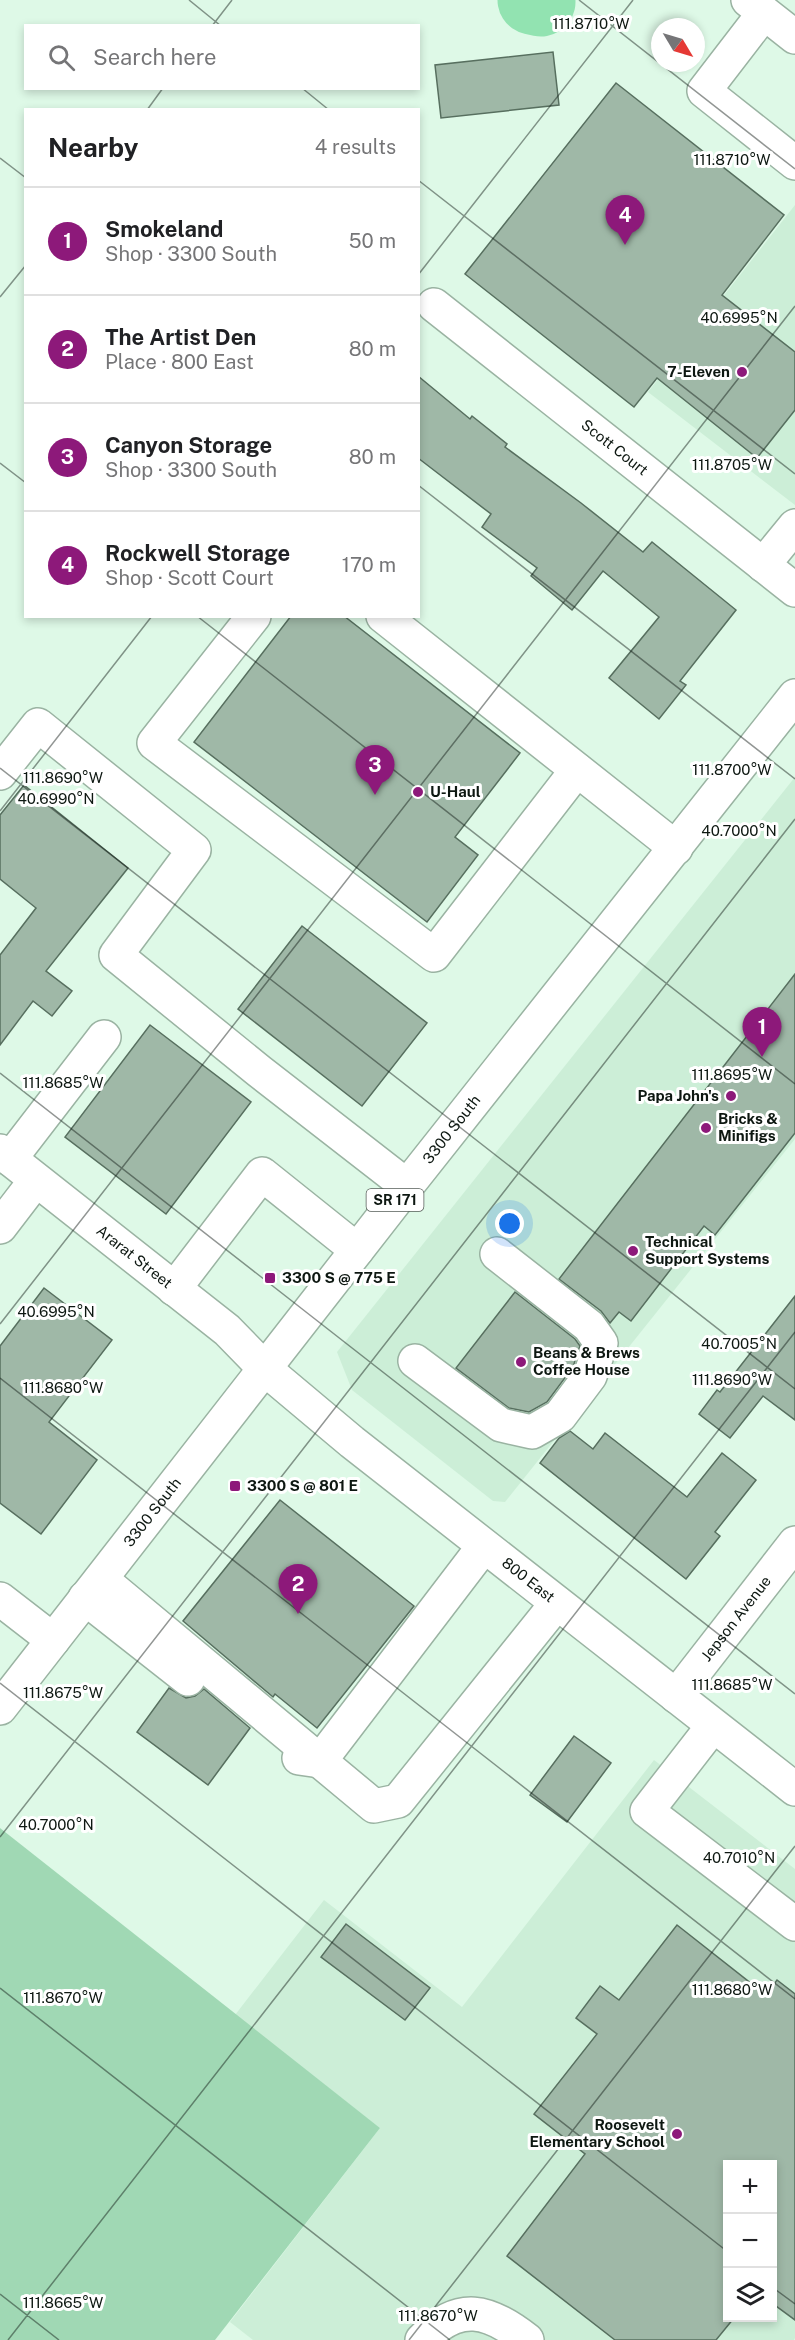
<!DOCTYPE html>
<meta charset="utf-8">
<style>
:root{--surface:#fff;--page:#f2f2f2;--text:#202124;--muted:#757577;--line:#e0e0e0;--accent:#8d197a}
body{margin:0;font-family:"Public Sans",sans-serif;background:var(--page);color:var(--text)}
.controls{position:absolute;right:18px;bottom:18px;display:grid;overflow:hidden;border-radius:0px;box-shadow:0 3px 9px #0003}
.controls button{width:54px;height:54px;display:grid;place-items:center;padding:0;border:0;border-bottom:2px solid var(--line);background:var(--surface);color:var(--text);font:30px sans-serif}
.compass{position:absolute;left:651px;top:18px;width:54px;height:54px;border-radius:50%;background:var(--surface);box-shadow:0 3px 9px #0003;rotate:128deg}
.you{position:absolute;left:510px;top:1224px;width:21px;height:21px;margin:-15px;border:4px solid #fff;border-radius:50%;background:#1a73e8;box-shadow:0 0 0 9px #1a73e833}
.badge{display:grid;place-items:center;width:39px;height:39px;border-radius:50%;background:var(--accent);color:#fff;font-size:20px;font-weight:700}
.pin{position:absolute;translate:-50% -50px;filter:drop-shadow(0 2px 3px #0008)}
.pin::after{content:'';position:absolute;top:32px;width:21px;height:18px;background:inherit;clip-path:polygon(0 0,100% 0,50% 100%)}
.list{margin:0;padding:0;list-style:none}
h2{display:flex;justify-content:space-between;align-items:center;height:78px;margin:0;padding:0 24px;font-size:26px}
h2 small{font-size:20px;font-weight:400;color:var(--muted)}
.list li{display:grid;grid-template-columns:39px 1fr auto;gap:18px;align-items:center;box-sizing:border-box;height:108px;padding:0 24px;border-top:2px solid var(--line)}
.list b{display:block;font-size:22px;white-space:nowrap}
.list p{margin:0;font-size:20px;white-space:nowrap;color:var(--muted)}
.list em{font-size:20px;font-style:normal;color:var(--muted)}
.icon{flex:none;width:33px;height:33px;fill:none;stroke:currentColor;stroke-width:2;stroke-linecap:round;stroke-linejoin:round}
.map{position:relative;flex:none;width:795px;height:2340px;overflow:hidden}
.search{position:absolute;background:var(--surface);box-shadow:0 3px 9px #0003;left:24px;top:24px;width:396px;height:66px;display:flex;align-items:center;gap:15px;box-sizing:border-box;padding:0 21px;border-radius:0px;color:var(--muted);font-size:22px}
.panel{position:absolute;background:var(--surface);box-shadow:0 3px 9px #0003;left:24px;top:108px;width:396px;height:510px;border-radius:0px}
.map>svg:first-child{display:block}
</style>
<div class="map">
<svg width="795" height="2340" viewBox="0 0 795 2340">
<rect width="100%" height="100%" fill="#def9e7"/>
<g fill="#cceed7" fill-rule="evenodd">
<polygon points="795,205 795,505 648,392"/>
<polygon points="795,777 795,1139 505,1502 493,1501 352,1390 337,1352"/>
<path d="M654 1760 795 1869V2338L794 2340H253L230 2322 380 2128 235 2015 324 1900 462 2007ZM728 2164H772V2318H728Z"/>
</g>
<polygon fill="#a0d8b4" points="0,1828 380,2128 215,2340 0,2340"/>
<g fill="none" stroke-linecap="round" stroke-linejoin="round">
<polyline stroke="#92e3b1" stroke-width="69" points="532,0 541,2"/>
</g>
<g fill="#9fb8a7" stroke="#576f5f" stroke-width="1.5">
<polygon points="553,52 559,105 441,118 435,65"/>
<polygon points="616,83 784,215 722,295 795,352 795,410 757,458 657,378 634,407 465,274"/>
<polygon points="418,376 470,419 472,416 507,444 505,447 581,503 643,552 652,542 736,610 680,681 686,685 659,719 609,678 659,617 603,571 572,610 531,576 537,568 482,527 491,514 418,458"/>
<polygon points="291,616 344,616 520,753 455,837 478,855 427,922 194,742"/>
<polygon points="24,785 128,868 46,971 72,991 52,1016 33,1001 0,1045 0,955 36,908 0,879 0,815"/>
<polygon points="302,926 427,1023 362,1106 238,1009"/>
<polygon points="795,974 795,1133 715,1235 704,1226 631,1321 619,1312 610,1323 601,1311 559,1279"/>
<polygon points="150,1025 251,1102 166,1214 65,1137"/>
<polygon points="44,1288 112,1340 49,1422 97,1460 41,1534 0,1503 0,1346"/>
<polygon points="515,1292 575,1339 580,1346 573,1367 547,1402 529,1412 509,1408 456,1368"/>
<polygon points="795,1296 795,1420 763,1396 730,1438 699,1414 717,1390 720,1392"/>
<polygon points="570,1431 593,1449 605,1433 687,1497 722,1453 756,1480 715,1532 720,1536 686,1579 540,1463 559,1438"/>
<polygon points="280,1500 414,1606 317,1728 275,1694 273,1697 183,1621"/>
<polygon points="169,1688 186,1698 195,1696 204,1689 250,1728 208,1785 137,1732"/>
<polygon points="574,1736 611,1763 567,1822 530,1795"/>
<polygon points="346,1924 430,1988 405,2020 321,1957"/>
<polygon points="677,1925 766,1995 777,1980 795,1994 795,2320 772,2303 772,2164 728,2164 728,2318 734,2318 716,2340 615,2340 507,2256 585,2154 534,2114 597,2034 576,2018 600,1986 619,2000"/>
</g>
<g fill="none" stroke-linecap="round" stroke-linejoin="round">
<g stroke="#9ab3a2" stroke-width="36">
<g id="minor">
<polyline points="764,13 704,91 795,163"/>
<path id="s1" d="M434 305 795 590"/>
<polyline points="763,565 795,526"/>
<polyline points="254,616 154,743 434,955 577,770"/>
<polyline points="383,616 676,848"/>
<polyline points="0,773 38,725 194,850 116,955 259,1071 407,1186"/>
<path id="s2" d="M0 1151 227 1330 265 1369 352 1442 795 1789"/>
<polyline points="10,1159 104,1037"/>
<polyline points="0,1227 36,1180"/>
<polyline points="174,1289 262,1174 357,1250"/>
<polyline points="415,1361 501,1425 532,1432 560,1416 590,1376 601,1343 589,1326 497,1254"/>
<polyline points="101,1579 374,1806 398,1801 557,1603"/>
<polyline points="85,1598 188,1679"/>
<polyline points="0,1599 53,1640"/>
<path id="s3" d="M676 1696 795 1543"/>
<polyline points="713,1726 647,1811 795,1924"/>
<polyline points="299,1758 320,1761 484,1546"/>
<path d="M422 2340C459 2301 489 2310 527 2340"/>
</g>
</g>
<g stroke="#9ab3a2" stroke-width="36">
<g id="major">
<polyline points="748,0 795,37"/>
<path id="s4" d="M0 1708 407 1186 795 696"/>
</g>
</g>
<use href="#minor" stroke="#fff" stroke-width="33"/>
<use href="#major" stroke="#fff" stroke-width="33"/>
</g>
<path fill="none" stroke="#0d1711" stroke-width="1.5" stroke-opacity="0.45" d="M189 0 221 26M579 0 795 169M212 26 232 0M302 88 329 110M147 110 163 88M0 158 26 178M418 180 795 474M418 275 633 0M0 297 26 265M0 463 26 483M418 485 795 779M197 616 795 1084M0 768 795 1389M0 811 152 616M0 1073 795 1694M0 1324 795 306M0 1378 795 1999M0 1683 728 2252M0 1837 795 819M0 1988 450 2340M772 2287 795 2304M0 2294 59 2340M8 2340 795 1332M409 2340 795 1846"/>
<g fill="#8d197a" stroke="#fff" stroke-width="2">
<circle cx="742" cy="372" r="6"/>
<circle cx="418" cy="792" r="6"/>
<circle cx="731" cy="1096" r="6"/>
<circle cx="706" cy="1128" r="6"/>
<circle cx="633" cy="1251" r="6"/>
<rect x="264" y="1272" width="12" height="12" rx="3"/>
<circle cx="521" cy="1362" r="6"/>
<rect x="229" y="1480" width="12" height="12" rx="3"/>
<circle cx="677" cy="2134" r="6"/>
</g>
<g text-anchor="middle" stroke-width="6" stroke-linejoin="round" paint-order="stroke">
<rect fill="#fff" stroke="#565d58" stroke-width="1.5" x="366.5" y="1189" width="57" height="22" rx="4.5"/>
<g font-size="14" font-weight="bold" fill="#0d1711">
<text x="395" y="1205">SR 171</text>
</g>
<g font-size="15" font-weight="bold" fill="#0d1711" stroke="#fff" text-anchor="start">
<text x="730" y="377" text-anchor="end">7-Eleven</text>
<text x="430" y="797">U-Haul</text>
<text x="719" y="1101" text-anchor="end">Papa John's</text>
<text x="718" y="1124">Bricks &amp;<tspan x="718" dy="17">Minifigs</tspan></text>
<text x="645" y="1247">Technical<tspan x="645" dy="17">Support Systems</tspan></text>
<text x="282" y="1283">3300 S @ 775 E</text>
<text x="533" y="1358">Beans &amp; Brews<tspan x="533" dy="17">Coffee House</tspan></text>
<text x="247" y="1491">3300 S @ 801 E</text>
<text x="665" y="2130" text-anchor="end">Roosevelt<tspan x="665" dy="17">Elementary School</tspan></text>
</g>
<g font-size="15" fill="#0d1711" stroke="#fff">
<text dy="5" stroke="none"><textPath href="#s1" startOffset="230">Scott Court</textPath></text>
<text dy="5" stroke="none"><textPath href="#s4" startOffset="734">3300 South</textPath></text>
<text dy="5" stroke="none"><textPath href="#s2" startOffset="171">Ararat Street</textPath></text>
<text dy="5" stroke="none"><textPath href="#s4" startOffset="248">3300 South</textPath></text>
<text dy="5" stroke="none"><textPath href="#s2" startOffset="681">800 East</textPath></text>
<text dy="5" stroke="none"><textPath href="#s3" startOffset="98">Jepson Avenue</textPath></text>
</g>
</g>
<g font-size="15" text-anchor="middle" fill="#0d1711" stroke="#fff" stroke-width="6" stroke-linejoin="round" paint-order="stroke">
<text x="591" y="29">111.8710°W</text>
<text x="732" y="165">111.8710°W</text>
<text x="739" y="323">40.6995°N</text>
<text x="732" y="470">111.8705°W</text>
<text x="732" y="775">111.8700°W</text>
<text x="63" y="783">111.8690°W</text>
<text x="56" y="804">40.6990°N</text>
<text x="739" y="836">40.7000°N</text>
<text x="732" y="1080">111.8695°W</text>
<text x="63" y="1088">111.8685°W</text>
<text x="56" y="1317">40.6995°N</text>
<text x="739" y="1349">40.7005°N</text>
<text x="732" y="1385">111.8690°W</text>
<text x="63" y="1393">111.8680°W</text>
<text x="732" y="1690">111.8685°W</text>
<text x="63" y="1698">111.8675°W</text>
<text x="56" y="1830">40.7000°N</text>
<text x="739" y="1863">40.7010°N</text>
<text x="732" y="1995">111.8680°W</text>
<text x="63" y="2003">111.8670°W</text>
<text x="63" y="2308">111.8665°W</text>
<text x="438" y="2321">111.8670°W</text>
</g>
</svg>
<div class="controls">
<button>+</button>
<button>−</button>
<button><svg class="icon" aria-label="layers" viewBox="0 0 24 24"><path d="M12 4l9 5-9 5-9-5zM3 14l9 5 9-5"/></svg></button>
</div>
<svg class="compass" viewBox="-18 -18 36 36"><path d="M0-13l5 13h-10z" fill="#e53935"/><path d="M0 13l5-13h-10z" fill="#757577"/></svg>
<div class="you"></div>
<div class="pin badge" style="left:762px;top:1057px">1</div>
<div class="pin badge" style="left:298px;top:1614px">2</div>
<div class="pin badge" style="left:375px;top:795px">3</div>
<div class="pin badge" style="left:625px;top:245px">4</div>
<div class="search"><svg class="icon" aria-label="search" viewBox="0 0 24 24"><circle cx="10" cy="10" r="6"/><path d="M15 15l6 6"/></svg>Search here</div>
<section class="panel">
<h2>Nearby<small>4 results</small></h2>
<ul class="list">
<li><span class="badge">1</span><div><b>Smokeland</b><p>Shop · 3300 South</p></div><em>50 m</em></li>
<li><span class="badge">2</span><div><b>The Artist Den</b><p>Place · 800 East</p></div><em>80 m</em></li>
<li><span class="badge">3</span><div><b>Canyon Storage</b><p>Shop · 3300 South</p></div><em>80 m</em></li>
<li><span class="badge">4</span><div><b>Rockwell Storage</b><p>Shop · Scott Court</p></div><em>170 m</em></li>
</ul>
</section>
</div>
